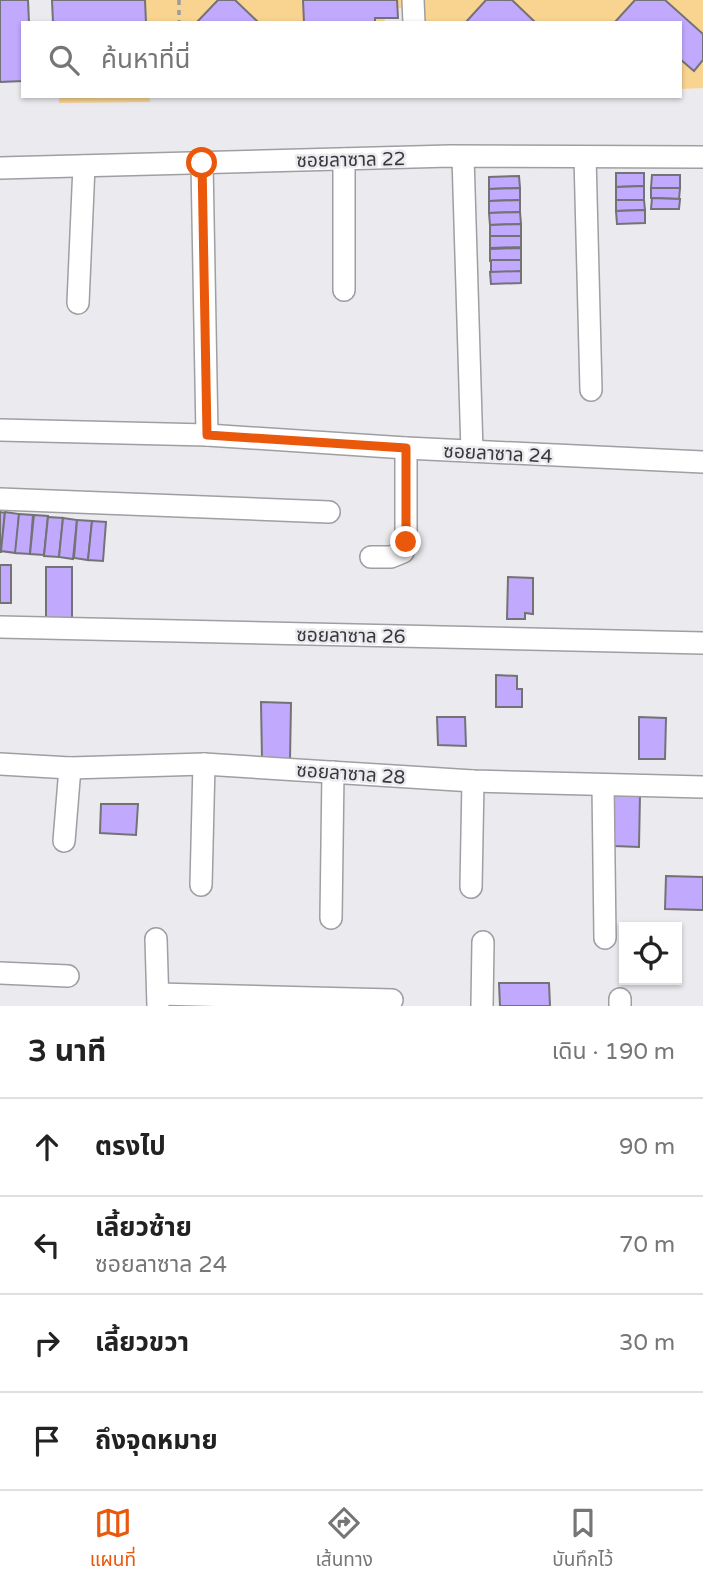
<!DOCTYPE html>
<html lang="th">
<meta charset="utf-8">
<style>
:root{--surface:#fff;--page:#f6f6f6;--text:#222;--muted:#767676;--line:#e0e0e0;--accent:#ea580c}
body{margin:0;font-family:"Varela Round","Noto Sans Thai",sans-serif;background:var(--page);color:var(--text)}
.controls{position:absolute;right:21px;bottom:21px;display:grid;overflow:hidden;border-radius:0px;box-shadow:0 2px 5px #0004}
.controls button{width:63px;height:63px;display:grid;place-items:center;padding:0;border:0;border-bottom:2px solid var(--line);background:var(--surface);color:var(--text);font:35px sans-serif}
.stop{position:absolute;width:21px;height:21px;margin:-16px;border:5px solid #ea580c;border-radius:50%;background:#fff}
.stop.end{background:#ea580c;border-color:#fff;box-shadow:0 2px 7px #0008}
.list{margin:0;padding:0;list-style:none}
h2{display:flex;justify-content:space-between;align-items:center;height:91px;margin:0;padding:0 28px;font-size:30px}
h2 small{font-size:23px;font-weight:400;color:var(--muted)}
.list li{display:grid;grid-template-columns:46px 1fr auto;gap:21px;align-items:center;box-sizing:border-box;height:98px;padding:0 28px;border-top:2px solid var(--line)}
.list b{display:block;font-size:26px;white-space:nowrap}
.list p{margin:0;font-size:23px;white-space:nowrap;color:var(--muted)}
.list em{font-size:23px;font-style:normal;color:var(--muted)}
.icon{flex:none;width:38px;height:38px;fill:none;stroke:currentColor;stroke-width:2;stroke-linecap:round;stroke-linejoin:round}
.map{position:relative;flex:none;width:703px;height:1006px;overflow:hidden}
.search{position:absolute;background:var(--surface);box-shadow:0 2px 5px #0004;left:21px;right:21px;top:21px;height:77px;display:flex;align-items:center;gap:18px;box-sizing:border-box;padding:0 24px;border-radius:0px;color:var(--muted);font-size:26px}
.sheet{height:483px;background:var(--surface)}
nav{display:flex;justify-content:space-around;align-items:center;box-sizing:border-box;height:98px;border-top:2px solid var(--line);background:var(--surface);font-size:19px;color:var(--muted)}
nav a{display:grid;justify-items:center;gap:4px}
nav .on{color:var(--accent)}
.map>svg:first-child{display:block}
</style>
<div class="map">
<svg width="703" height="1006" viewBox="0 0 703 1006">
<rect width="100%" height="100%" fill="#ebeaee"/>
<g fill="#f9d491">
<polygon points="57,0 408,0 408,8 384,9 385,23 58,23"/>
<polygon points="421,0 703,0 703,88 680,89 680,23 421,23"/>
<polygon points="59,96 149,96 150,102 59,103"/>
</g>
<g fill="#c1aafe" stroke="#737275" stroke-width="2">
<polygon points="0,0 28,0 29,23 23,23 23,81 0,82"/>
<polygon points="52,0 145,0 146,23 53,23"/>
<polygon points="218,0 235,0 259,23 196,23"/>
<polygon points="303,0 397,0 398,18 375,18 375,23 304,23"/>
<polygon points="486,0 512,0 536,23 465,23"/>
<polygon points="635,0 665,0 703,34 703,60 694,71 680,59 680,23 614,23"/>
<polygon points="616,173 644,173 644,186 616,187"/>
<polygon points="652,175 680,175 680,188 651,188"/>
<polygon points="519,176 520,188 489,189 489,177"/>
<polygon points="644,186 644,200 616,200 616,187"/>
<polygon points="520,188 520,200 489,201 489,189"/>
<polygon points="651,188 680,188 679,199 651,198"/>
<polygon points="652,198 680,199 679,209 651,209"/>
<polygon points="520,200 520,212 489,213 489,201"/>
<polygon points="616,200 644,200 645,210 616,211"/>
<polygon points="645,210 645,223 617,224 616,211"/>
<polygon points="520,212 521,224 490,225 489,213"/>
<polygon points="521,224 521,236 490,236 490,225"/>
<polygon points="490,236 521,236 521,247 490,248"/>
<polygon points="521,248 521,260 490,261 490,249"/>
<rect x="491" y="260" width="30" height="12"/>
<polygon points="521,271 521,283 491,284 490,272"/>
<polygon points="0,512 5,513 1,552 0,552"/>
<polygon points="5,512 19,514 16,553 1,551"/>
<polygon points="19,514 33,515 30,554 15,553"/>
<polygon points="34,515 48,516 44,555 30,554"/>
<polygon points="48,517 63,518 59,557 44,556"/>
<polygon points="63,518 77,520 73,559 59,557"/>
<polygon points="77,520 92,521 88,560 74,558"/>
<polygon points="92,521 106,522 103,561 88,560"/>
<rect x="0" y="565" width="11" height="38"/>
<rect x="46" y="567" width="26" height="51"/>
<polygon points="508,577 533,578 533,614 525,613 525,619 507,619"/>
<polygon points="496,675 517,676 517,689 522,689 522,707 496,707"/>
<polygon points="261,702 291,703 290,760 262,760"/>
<polygon points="437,717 465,717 466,746 438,745"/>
<polygon points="639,717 666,718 665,759 639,759"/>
<polygon points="614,793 640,794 639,847 614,846"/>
<polygon points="101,804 138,804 136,835 100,833"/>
<polygon points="666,876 703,877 703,910 665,909"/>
<polygon points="499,983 549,983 550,1006 500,1006"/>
</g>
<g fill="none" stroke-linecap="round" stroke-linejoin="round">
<g stroke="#9f9ea2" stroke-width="24">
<g id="minor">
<polyline points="413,0 414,23"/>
<polyline points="463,157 472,451"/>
<polyline points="585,157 591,390"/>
<polyline points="202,163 207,435"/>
<polyline points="0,168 450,156 703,157"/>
<polyline points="344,290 344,159"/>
<polyline points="78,303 84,166"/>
<polyline points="0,430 207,435 406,448 703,462"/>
<polyline points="0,499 329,512"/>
<polyline points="371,557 391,557 403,552 406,542 406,448"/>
<polyline points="0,627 703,643"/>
<polyline points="0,764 70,768 204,764 473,781 703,787"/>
<polyline points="603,785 605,938"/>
<polyline points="64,841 70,768"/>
<polyline points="201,885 204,764"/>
<polyline points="471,887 473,781"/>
<polyline points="331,918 333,772"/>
<polyline points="156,939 158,1006"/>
<polyline points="0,973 68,976"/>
<polyline points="158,994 392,1000"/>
<polyline points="482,1006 483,942"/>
<polyline points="620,1006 620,999"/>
</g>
</g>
<polyline stroke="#9c9b9e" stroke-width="3.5" stroke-dasharray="5 5" stroke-linecap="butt" points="179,0 179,23"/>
<use href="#minor" stroke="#fff" stroke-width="21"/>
</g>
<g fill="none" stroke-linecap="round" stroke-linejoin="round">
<polyline stroke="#ea580c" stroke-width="9" points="202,163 207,435 406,448 406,542"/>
</g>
<g text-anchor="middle" stroke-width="5" stroke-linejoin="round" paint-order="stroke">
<g font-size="19" fill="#383739" stroke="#ebeaee">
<text transform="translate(351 159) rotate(-1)" y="7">ซอยลาซาล 22</text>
<text transform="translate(498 453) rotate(3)" y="7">ซอยลาซาล 24</text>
<text transform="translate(351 635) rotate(1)" y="7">ซอยลาซาล 26</text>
<text transform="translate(351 773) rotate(4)" y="7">ซอยลาซาล 28</text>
</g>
</g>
</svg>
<div class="controls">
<button><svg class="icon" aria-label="locate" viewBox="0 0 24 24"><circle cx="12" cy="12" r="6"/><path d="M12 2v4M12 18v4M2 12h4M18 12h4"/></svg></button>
</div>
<div class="stop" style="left:202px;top:163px"></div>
<div class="stop end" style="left:406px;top:542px"></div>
<div class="search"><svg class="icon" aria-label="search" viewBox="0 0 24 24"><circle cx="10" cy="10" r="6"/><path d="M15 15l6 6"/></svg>ค้นหาที่นี่</div>
</div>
<section class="sheet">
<h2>3 นาที<small>เดิน · 190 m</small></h2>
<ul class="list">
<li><svg class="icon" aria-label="ahead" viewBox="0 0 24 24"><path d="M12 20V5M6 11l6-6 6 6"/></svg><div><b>ตรงไป</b></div><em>90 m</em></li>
<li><svg class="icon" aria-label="left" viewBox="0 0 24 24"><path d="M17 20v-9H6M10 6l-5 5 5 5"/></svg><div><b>เลี้ยวซ้าย</b><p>ซอยลาซาล 24</p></div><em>70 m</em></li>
<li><svg class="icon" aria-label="right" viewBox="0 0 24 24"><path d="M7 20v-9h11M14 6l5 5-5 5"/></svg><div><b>เลี้ยวขวา</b></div><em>30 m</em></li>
<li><svg class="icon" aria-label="arrive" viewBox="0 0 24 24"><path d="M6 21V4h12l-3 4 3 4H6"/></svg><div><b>ถึงจุดหมาย</b></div></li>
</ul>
</section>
<nav>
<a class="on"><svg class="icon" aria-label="map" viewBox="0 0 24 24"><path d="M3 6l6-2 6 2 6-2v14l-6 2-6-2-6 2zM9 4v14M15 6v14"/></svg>แผนที่</a>
<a><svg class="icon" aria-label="directions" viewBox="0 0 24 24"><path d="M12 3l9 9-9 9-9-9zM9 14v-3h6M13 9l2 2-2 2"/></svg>เส้นทาง</a>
<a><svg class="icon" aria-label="saved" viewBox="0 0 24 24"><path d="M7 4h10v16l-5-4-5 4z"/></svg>บันทึกไว้</a>
</nav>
